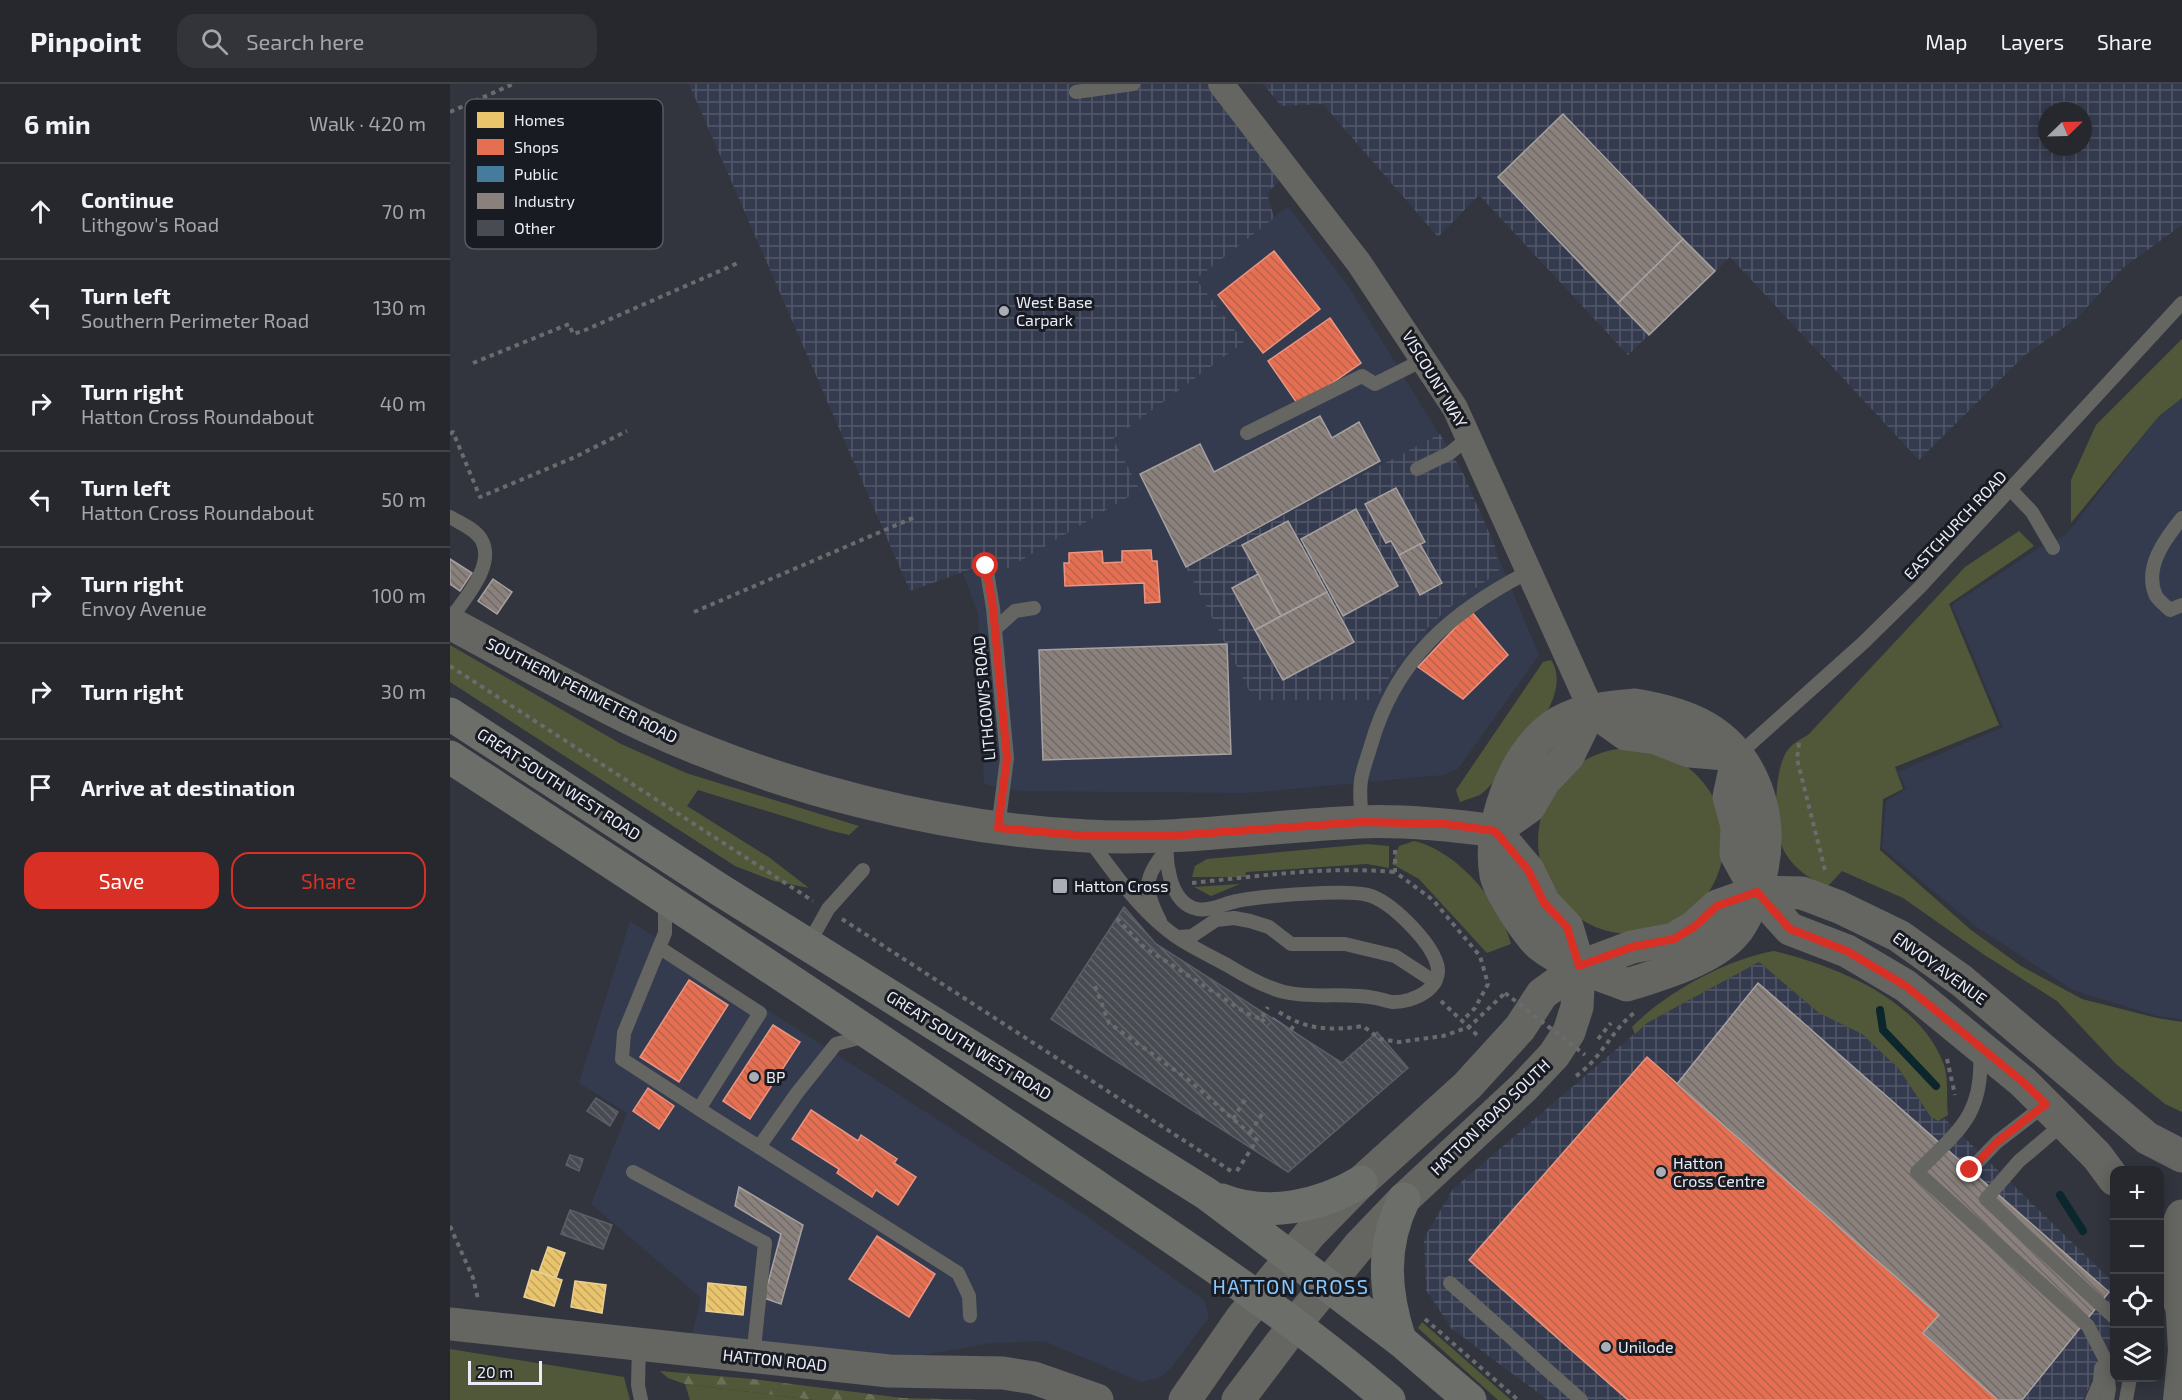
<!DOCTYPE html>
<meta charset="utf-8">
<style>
:root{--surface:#26282e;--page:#32343a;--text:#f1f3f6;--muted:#a4a6aa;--line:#42444a;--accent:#d93025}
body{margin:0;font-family:"Exo 2",sans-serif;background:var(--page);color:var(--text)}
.controls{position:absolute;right:18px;bottom:18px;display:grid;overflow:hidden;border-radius:12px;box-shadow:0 3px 15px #0003}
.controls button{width:54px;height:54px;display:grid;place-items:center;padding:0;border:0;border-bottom:2px solid var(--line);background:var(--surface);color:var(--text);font:30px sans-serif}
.compass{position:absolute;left:1588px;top:18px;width:54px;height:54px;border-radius:50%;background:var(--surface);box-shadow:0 3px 15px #0003;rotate:67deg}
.scale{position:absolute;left:18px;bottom:15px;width:74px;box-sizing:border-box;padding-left:6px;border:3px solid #eaedf7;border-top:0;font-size:16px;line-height:21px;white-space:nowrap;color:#eaedf7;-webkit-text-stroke:4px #191b22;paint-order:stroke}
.stop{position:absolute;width:18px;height:18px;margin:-14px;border:4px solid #d93025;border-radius:50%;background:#fff}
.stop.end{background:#d93025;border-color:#fff;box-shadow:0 2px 6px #0008}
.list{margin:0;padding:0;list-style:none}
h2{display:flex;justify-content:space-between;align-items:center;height:78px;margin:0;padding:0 24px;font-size:26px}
h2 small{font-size:20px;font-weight:400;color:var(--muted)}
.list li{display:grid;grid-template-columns:39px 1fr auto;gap:18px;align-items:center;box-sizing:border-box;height:96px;padding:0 24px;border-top:2px solid var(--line)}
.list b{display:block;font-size:22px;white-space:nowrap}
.list p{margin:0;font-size:20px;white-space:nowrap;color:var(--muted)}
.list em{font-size:20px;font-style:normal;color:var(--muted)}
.actions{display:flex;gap:12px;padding:18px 24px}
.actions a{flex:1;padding:14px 0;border:2px solid var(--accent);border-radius:18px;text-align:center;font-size:21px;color:var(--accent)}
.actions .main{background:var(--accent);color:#fff}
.icon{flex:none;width:33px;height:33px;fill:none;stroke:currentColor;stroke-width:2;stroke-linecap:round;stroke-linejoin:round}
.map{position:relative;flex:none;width:1732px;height:1316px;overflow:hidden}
header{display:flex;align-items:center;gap:36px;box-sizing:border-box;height:84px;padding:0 30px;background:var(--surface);border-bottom:2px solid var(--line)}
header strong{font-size:28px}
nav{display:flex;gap:33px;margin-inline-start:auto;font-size:21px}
.search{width:420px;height:54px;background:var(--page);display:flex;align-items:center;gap:15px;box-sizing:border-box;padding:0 21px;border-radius:18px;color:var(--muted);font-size:22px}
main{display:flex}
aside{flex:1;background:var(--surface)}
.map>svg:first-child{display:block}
</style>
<header>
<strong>Pinpoint</strong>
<div class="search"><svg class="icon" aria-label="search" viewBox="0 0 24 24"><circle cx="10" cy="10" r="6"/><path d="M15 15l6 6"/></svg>Search here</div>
<nav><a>Map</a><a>Layers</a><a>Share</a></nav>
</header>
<main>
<aside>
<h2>6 min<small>Walk · 420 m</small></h2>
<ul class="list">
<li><svg class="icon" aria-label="ahead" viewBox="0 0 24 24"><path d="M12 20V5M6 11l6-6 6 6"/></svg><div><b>Continue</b><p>Lithgow's Road</p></div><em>70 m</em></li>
<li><svg class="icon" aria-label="left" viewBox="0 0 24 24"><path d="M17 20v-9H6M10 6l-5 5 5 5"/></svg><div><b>Turn left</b><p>Southern Perimeter Road</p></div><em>130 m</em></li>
<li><svg class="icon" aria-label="right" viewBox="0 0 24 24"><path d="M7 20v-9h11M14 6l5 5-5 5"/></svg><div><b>Turn right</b><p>Hatton Cross Roundabout</p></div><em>40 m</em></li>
<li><svg class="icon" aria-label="left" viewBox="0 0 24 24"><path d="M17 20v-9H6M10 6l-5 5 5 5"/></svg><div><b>Turn left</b><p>Hatton Cross Roundabout</p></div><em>50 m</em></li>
<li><svg class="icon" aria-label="right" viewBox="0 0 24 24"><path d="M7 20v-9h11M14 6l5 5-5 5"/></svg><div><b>Turn right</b><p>Envoy Avenue</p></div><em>100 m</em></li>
<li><svg class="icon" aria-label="right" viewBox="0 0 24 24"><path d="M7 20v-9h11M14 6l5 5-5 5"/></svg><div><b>Turn right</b></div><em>30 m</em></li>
<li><svg class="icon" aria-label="arrive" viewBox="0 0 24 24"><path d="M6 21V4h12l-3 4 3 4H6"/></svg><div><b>Arrive at destination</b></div></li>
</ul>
<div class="actions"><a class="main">Save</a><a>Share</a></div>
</aside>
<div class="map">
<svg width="1732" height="1316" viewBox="0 0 1732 1316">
<defs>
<pattern id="industrial-grid" width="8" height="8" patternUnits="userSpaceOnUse" patternTransform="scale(1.5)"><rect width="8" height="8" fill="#353b4e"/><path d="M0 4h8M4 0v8" fill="none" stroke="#525868"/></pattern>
<pattern id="forest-firs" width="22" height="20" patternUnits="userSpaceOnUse" patternTransform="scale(1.5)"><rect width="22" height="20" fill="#515839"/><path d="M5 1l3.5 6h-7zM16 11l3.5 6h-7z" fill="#6a7056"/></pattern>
<pattern id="homes-back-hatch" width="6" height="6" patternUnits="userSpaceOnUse" patternTransform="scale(1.5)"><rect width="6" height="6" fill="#e9c46a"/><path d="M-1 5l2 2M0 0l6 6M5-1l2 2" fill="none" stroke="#c0a562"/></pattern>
<pattern id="shops-back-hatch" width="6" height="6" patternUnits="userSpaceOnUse" patternTransform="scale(1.5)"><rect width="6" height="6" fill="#e76f51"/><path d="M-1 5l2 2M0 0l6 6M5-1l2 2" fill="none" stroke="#b7634f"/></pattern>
<pattern id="public-back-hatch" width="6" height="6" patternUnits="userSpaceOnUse" patternTransform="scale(1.5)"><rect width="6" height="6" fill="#457b9d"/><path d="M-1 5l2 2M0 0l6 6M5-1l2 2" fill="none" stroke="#456478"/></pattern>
<pattern id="industry-back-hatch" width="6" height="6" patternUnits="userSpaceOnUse" patternTransform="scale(1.5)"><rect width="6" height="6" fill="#8a817c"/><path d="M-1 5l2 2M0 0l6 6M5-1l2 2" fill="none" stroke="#6f6a68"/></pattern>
<pattern id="building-back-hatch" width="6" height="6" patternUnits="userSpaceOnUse" patternTransform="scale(1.5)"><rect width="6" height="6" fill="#484b51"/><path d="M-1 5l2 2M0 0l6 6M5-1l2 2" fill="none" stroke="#63656b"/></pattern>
</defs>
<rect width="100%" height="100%" fill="#32353e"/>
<g fill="#353b4e">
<polygon points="838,122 900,205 1013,389 1089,571 1008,685 993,691 797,709 571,707 534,700 528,530 513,489 547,476 663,355 794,258 746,195"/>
<polygon points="1732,314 1732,935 1707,932 1623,906 1524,841 1432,764 1436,717 1456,705 1448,688 1553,643 1502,521 1589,464 1616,451 1709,332"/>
<polygon points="180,837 632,1129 754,1216 759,1233 721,1284 711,1293 691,1298 594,1257 541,1259 473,1271 438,1271 242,1251 251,1214 141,1120 177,1029 129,999"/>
</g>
<g fill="url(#industrial-grid)" fill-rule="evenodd">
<polygon points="239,0 764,0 838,88 817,109 824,134 746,195 794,258 663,355 690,406 558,484 547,476 460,507"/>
<path d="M813 0H1732V141L1674 183 1627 234 1575 271 1469 376 1280 173 1178 271 1029 111 988 153 873 20 831 22ZM1597 27H1633V63H1597Z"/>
<polygon points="990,350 1013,389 1045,462 1049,488 1009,515 979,542 945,583 926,616 804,616 736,483"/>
<polygon points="1309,878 1369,929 1412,950 1449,985 1480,1032 1488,1037 1495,1035 1664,1199 1664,1251 1633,1316 1098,1316 1002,1245 976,1206 974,1154 1003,1105 1197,939"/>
</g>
<g fill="#515839">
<polygon points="1732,255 1732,314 1709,332 1621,439 1621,396 1646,341"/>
<path d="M1569 447 1584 462 1499 520 1549 641 1445 683 1453 705 1433 715 1430 766 1521 846 1571 882 1632 915 1707 934 1732 938V1028L1715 1020 1666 980 1607 917 1533 870 1453 814 1392 787 1377 803C1361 795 1347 787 1337 772 1322 751 1323 688 1337 667 1341 660 1352 655 1359 650L1515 483Z"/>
<polygon points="0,561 171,660 236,689 409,742 399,751 382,747 248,706 237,722 320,774 359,804 324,797 285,782 0,598"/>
<path d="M1101 576C1126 613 1062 676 1039 703L1030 711 1010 718 1006 706 1093 578Z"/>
<circle cx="1181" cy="757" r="93"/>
<path d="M964 757C1007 767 1051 818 1061 860L1037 869 969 795 942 780 949 762Z"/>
<polygon points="917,760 939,762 939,784 917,780 796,788 795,793 742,793 745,782 757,775"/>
<polygon points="790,800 761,812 744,803"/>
<path d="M1324 867C1386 882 1470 915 1494 981 1499 996 1496 1015 1498 1031L1488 1037 1480 1032 1449 985 1412 950 1369 929 1309 878 1197 939 1185 950 1182 943C1215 909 1277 875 1324 867Z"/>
<polygon points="972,1238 1061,1316 1048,1316 968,1244"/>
<polygon points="0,1265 174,1293 180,1316 0,1316"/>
<polygon points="235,1300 364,1316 240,1316"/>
</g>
<polygon fill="url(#forest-firs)" points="210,1287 302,1295 452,1314 531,1316 364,1316 235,1300 218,1294"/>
<g fill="url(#homes-back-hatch)" stroke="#e9d094" stroke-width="1.5">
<polygon points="98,1163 115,1169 106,1194 89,1188"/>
<polygon points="82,1186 112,1196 104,1222 74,1213"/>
<polygon points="125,1197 156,1201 152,1229 121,1223"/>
<polygon points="258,1199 296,1203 293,1231 256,1227"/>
</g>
<g fill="url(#shops-back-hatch)" stroke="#e89583" stroke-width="1.5">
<polygon points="824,167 870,225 813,269 768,211"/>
<polygon points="880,234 911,279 849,322 818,277"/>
<polygon points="701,466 702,477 707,477 710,518 695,519 694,499 615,502 614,479 619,479 619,469 652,467 653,479 672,478 672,467"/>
<polygon points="1021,527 1058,571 1013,615 968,583"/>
<polygon points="239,896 278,921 229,998 190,973"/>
<polygon points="323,941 350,958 300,1035 273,1017"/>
<polygon points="1197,973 1489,1231 1473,1249 1548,1316 1178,1316 1019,1176"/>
<polygon points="198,1004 224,1022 209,1045 183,1027"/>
<polygon points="361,1026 408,1057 411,1051 447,1075 444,1079 466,1093 448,1121 426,1106 422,1113 387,1089 389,1085 342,1055"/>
<polygon points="427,1152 485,1190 459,1233 399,1195"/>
</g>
<polygon fill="url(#public-back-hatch)" stroke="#769db8" stroke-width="1.5" points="712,903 802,965 823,954 819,941 823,934 866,963 843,997 855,1005 823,1032 729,968 721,980 662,938"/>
<g fill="url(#industry-back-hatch)" stroke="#a7a1a1" stroke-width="1.5">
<polygon points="1113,30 1233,155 1168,219 1048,93"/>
<polygon points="1233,155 1265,187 1199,251 1168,219"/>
<polygon points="870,332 882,354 909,338 930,377 736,483 690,390 750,360 764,388"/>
<polygon points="946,404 975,458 949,471 941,457 936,459 915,420"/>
<polygon points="906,425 948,502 893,532 851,455"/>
<polygon points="838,437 877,508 831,532 792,461"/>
<polygon points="970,460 992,499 970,511 949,471"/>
<polygon points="0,475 22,489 10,507 0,500"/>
<polygon points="808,490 831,532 805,546 782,504"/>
<polygon points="43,495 62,508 47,530 28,517"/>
<polygon points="877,508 904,558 833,596 805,546"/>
<polygon points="777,560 781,670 593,676 589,566"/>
<polygon points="1308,899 1659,1208 1572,1316 1548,1316 1473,1249 1489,1231 1227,1000"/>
<polygon points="289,1103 353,1141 331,1220 314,1214 331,1150 285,1122"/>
</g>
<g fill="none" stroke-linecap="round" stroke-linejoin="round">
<g stroke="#0b262c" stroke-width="8">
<polyline points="1430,926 1433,946 1486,1002"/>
<polyline points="1610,1111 1633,1147"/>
</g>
</g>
<g fill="url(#building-back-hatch)" stroke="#5b5e66" stroke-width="1.5">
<polygon points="674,823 706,860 892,979 927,948 958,984 838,1088 601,935"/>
<polygon points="146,1014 168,1028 160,1042 137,1027"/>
<polygon points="120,1071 133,1075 129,1087 116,1081"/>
<polygon points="120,1126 162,1141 153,1165 111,1150"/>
</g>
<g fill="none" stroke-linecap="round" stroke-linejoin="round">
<g stroke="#696b6c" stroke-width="4" stroke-dasharray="4.5 4.5" stroke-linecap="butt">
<polyline points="0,28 63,0"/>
<polyline points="23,279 119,240 123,250 133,247 288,179"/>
<polyline points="0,350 3,348 30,413 125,373 177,347"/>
<polyline points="244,528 465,433"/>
<polyline points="0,582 363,817"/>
<polyline points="1349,659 1347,675 1375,786"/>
<polyline points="945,766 945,788 983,816 1030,872 1038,900 1025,924 1012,937"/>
<path d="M742 799C810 792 877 782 945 788"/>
<polyline points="667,834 691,861 796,929 811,935 818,923"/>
<polyline points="392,835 781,1087"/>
<polyline points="645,902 659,939 740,997 807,1056 785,1090"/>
<polyline points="991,917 1027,951"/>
<path d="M829 928C856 946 881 947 913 942L930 955 949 958 993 952 1019 943 1055 909"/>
<polyline points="811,935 819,941"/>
<polyline points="841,946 845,939"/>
<polyline points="1148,955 1161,939"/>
<polyline points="1497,975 1505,1011"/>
<path d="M1126 992C1151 975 1161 947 1184 929"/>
<polyline points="783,1035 796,1014"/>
<polyline points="800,1049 814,1027"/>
<polyline points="0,1142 23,1194 28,1215"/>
<polyline points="975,1235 1068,1316"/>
</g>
<g stroke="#656562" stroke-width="14">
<polyline points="626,8 683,0"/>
<polyline points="797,349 912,292 925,300 975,275"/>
<polyline points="967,385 1000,369 1019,353"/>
<polyline points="1561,406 1582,428 1603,464"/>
<path d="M0 433C10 439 25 445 31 455 47 481 13 516 0 536"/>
<path d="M1732 434C1715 455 1693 484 1706 512 1709 517 1716 522 1720 526L1732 521"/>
<polyline points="536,482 543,524 557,674 548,744"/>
<polyline points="545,545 565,527 584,524"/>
<polyline points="1288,671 1413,559 1470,503 1732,219"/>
<path d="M912 738C911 724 909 709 911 696 913 684 918 672 921 661 946 574 1002 527 1080 487"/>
<path d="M638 754C661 785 685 820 715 844 732 859 757 870 777 881 795 892 814 903 834 908 864 915 895 908 925 914 930 915 937 917 942 918 963 919 994 904 987 880 980 857 941 817 918 811 897 805 811 812 787 817 775 819 759 828 747 825 719 819 714 775 718 752"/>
<polyline points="215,815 215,849 174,949 172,975 249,1025"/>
<path d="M710 837C694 806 693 794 715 768"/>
<polyline points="729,853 742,852 766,836 784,834 800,837 819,843 841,860 895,860 945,872 985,898"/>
<polyline points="358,861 378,825 413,786"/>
<polyline points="210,864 310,929 249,1025 508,1189 519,1212 520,1232"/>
<path d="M1530 969C1534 1031 1508 1047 1467 1088L1638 1242 1656 1277 1659 1305 1657 1316"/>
<polyline points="1615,1038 1569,1077 1536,1115 1664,1233"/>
<polyline points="309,1063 347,1009 386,960 416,952"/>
<polyline points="1520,1086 1547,1058 1596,1020"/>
<polyline points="183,1088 315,1159 303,1274"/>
<polyline points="1000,1199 1131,1316"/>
<polyline points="189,1261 188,1301 191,1316"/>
<polyline points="1642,1316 1650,1298 1651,1284"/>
<polyline points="1676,1316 1680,1294"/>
</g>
<g stroke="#656562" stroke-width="26">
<polyline points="771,0 909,179 1005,324 1141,625"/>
<polyline points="1726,1316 1731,1266 1728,1216"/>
</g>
<g stroke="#656562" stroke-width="33">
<path d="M0 539C66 574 131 612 198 643 331 704 491 745 637 752 728 757 818 742 909 738 955 736 1001 741 1045 747"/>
<path d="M1185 621C1209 625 1234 631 1255 643 1304 671 1323 732 1312 785 1307 804 1298 836 1283 851 1260 876 1209 891 1177 901 1148 890 1114 880 1090 861 1078 851 1049 806 1046 791 1037 744 1063 671 1102 643 1127 625 1157 624 1185 621Z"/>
<polyline points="1141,625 1176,650 1206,654 1239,667 1288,671"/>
<polyline points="1288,671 1279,713 1287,742 1286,770 1307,808 1322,825 1340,845 1397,867 1456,902 1573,998 1647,1072 1664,1095"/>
<polyline points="1045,747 1079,723 1094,697 1118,672 1141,625"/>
<path d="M1732 1132C1718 1160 1716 1195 1732 1223"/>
<polyline points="0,1240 439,1287 553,1289 584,1294 647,1316"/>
<polyline points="735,1316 791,1235 860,1150 911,1098 1017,1002 1070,944 1092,910 1129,883 1182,863 1224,855 1244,843 1267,822 1307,808 1352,809 1389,823 1449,852 1512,897 1697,1054 1732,1072"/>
<polyline points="788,1316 846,1239 909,1162 954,1115 1074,1003 1104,971 1119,948 1127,923 1129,883 1117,843 1094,819 1078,786 1045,747"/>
</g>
<g stroke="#6c6e6a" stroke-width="33">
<polyline points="0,630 267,804 757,1110 950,1256 1020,1316"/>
<path d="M0 673C198 802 396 932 591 1065 710 1146 831 1223 939 1316"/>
<path d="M772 1116C818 1134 870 1122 911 1098"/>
<path d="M950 1256C934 1207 931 1162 954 1115"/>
</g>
<polyline stroke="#696b6c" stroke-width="4" stroke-dasharray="4.5 4.5" stroke-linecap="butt" points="1055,909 1135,971"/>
</g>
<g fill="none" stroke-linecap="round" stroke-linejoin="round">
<polyline stroke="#d93025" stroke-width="8" points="536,482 543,524 557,674 548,744 637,752 718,752 912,738 996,740 1045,747 1078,786 1094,819 1117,843 1129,882 1182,863 1224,855 1244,843 1267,822 1307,808 1340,845 1397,867 1456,902 1573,998 1596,1020 1547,1058 1520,1086"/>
</g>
<g fill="#aaadb6" stroke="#191b22" stroke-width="2">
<circle cx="554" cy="227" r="6"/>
<rect x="602" y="794" width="16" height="16" rx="3"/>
<circle cx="304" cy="993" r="6"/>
<circle cx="1211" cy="1088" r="6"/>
<circle cx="1156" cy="1263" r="6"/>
</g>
<g text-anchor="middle" stroke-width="6" stroke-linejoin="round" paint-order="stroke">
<g font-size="16" fill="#eaedf7" stroke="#191b22" text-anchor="start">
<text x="566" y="224">West Base<tspan x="566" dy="18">Carpark</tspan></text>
<text x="624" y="808">Hatton Cross</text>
<text x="316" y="999">BP</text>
<text x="1223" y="1085">Hatton<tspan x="1223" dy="18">Cross Centre</tspan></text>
<text x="1168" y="1269">Unilode</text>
</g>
<g font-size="16" fill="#eaedf7" stroke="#191b22">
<text transform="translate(985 295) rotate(59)" y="6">VISCOUNT WAY</text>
<text transform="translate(1505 441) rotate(-47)" y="6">EASTCHURCH ROAD</text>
<text transform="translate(132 606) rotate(27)" y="6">SOUTHERN PERIMETER ROAD</text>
<text transform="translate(534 614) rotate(-95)" y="6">LITHGOW'S ROAD</text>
<text transform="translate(109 700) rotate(33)" y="6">GREAT SOUTH WEST ROAD</text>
<text transform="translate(1490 884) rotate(36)" y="6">ENVOY AVENUE</text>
<text transform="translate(519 961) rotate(32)" y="6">GREAT SOUTH WEST ROAD</text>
<text transform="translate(1040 1033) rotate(-44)" y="6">HATTON ROAD SOUTH</text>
<text transform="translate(325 1276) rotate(6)" y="6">HATTON ROAD</text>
</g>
<g font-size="20" letter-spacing="1.5" fill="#8ac8fe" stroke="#191b22">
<text x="841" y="1210">HATTON CROSS</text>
</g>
</g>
<rect x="15" y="15" width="198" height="150" rx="9" fill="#191b22" stroke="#585a62" stroke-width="1.5"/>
<rect x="27" y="28" width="27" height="16" fill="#e9c46a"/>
<rect x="27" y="55" width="27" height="16" fill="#e76f51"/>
<rect x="27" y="82" width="27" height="16" fill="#457b9d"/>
<rect x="27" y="109" width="27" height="16" fill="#8a817c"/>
<rect x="27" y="136" width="27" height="16" fill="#484b51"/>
<g font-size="16" fill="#eaedf7">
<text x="64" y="42">Homes</text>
<text x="64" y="69">Shops</text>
<text x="64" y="96">Public</text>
<text x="64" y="123">Industry</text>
<text x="64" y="150">Other</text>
</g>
</svg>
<div class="controls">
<button>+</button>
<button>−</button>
<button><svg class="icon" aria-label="locate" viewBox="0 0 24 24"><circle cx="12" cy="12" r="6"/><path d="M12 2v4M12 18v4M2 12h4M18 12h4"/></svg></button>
<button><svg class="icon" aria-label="layers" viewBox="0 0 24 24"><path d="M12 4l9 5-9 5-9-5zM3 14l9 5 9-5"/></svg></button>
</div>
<svg class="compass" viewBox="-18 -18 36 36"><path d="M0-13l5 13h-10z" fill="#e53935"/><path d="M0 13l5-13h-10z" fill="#a4a6aa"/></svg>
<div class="scale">20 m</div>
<div class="stop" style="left:536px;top:482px"></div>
<div class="stop end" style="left:1520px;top:1086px"></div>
</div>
</main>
